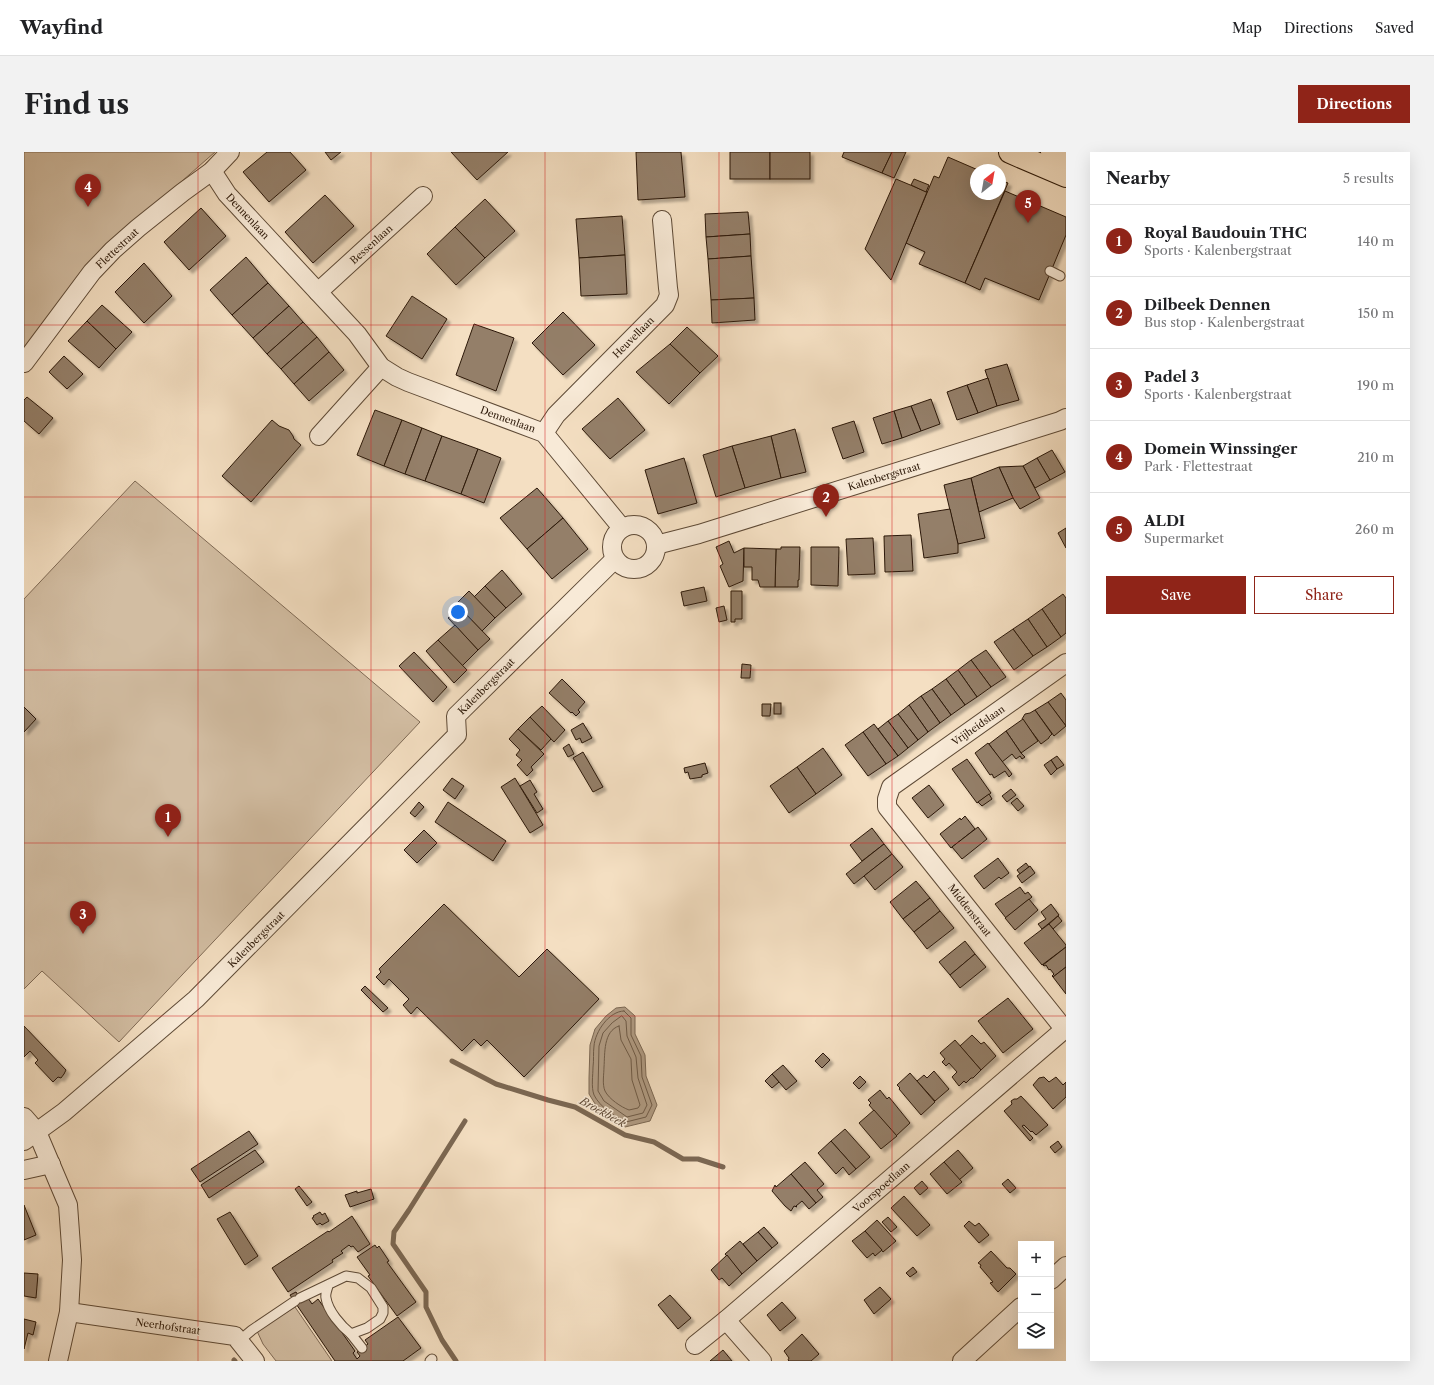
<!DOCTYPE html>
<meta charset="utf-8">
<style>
:root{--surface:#fff;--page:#f2f2f2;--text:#202124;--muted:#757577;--line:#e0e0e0;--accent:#8f2418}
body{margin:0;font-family:"Libre Caslon Text",serif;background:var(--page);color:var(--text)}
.controls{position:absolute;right:12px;bottom:12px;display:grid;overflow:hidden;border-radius:0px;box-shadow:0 4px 16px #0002}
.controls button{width:36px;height:36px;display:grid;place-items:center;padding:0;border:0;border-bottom:1px solid var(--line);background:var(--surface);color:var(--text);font:20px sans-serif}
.compass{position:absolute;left:946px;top:12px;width:36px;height:36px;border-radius:50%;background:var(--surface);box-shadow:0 4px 16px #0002;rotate:31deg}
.you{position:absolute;left:434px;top:460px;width:14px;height:14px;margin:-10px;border:3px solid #fff;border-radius:50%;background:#1a73e8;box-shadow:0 0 0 6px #1a73e833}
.badge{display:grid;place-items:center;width:26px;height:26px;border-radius:50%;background:var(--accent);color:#fff;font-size:13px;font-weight:700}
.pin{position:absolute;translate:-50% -33px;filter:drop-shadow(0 1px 2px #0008)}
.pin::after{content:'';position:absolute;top:21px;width:14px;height:12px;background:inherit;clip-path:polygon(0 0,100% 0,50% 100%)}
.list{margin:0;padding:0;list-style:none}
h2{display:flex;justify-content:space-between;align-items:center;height:52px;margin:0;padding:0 16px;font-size:17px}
h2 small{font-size:13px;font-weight:400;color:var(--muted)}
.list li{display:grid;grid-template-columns:26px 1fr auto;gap:12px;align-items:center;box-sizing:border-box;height:72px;padding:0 16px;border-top:1px solid var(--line)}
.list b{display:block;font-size:15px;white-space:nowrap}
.list p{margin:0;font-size:13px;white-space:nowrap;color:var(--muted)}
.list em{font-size:13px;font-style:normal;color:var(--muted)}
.actions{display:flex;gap:8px;padding:12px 16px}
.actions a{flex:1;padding:9px 0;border:1px solid var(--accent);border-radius:0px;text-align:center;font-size:14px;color:var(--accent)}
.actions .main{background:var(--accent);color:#fff}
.icon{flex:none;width:22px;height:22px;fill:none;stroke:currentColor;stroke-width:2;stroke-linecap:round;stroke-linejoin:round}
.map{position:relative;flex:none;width:1042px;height:1209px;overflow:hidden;border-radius:0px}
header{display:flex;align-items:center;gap:24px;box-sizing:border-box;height:56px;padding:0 20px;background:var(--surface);border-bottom:1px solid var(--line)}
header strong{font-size:19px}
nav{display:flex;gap:22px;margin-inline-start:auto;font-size:14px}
.intro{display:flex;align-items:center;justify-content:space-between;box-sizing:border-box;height:96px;padding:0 24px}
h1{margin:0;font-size:28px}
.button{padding:10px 18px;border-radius:0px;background:var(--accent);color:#fff;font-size:14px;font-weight:700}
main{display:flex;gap:24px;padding:0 24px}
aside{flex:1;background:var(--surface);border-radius:0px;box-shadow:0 4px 16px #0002}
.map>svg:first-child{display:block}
</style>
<header>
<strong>Wayfind</strong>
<nav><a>Map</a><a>Directions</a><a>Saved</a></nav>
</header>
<div class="intro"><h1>Find us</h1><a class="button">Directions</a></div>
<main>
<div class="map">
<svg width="1042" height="1209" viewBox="0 0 1042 1209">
<defs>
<filter id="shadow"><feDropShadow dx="3.5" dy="3.5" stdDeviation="1" flood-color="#0004"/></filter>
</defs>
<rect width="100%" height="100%" fill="#f4dfc2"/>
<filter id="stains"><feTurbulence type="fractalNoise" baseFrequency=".005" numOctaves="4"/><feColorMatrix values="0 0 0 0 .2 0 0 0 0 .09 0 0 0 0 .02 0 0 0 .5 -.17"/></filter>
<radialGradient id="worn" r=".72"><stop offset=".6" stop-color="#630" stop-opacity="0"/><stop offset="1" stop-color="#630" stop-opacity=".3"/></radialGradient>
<g fill="#d2bda2" stroke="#7f6a55">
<polygon points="0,0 191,0 66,110 0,201"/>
<polygon points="111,329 396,570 95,890 18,819 0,837 0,447"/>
<polygon points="271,1155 308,1209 252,1209 239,1192 233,1179"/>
</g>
<polygon fill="#b09b83" stroke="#7b6752" points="601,855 611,864 611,882 621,903 622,924 633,953 626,969 601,975 573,955 565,942 565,926 566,893 571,877 582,864 592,856"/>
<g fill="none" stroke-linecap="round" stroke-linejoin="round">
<g stroke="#6e5a46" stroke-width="1">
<path d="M600 859 607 866V883L617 904 618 925 628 953 622 965 602 970C590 964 576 955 570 943 567 935 569 923 569 915 570 908 569 901 570 894 571 880 585 859 600 859Z"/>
<polygon points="598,864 602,869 603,884 612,905 614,926 623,953 619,961 603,965 580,949 574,939 575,894 579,881 588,871"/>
<path d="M595 874 597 888 607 907 608 928 616 953 614 956 605 958C597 955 585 947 581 939 578 932 580 922 580 915 581 902 579 879 595 874Z"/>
</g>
<g stroke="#7b6752" stroke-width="5">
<polyline points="428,909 472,932 524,948 551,955 601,983 630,990 659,1007 674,1007 699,1015"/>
<polyline points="210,1208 211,1209"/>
<polyline points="432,1209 418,1188 402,1155 402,1140 369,1092 370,1080 385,1058 441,969"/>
</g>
</g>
<g fill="#947f69" stroke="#2c1808" filter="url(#shadow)">
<polygon points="243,0 266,0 282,18 245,50 219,20"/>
<polygon points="301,0 317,0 307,8"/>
<polygon points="427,0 484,0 453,28"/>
<polygon points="612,0 657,0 661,45 614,48"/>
<rect x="706" y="0" width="40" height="27"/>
<rect x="746" y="0" width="40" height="27"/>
<polygon points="820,0 868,0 858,21 818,5"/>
<polygon points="868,0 882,0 870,26 858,21"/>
<polygon points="924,5 954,18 952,18 952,42 976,42 976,28 984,31 941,131 895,112 901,100 882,91 910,24 915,26"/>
<polygon points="872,27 903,40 867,128 841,97"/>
<polygon points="890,27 905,33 902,40 887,33"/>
<polygon points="981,39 1042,65 1042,83 1015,148 961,126 956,138 941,131"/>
<polygon points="301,43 330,74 289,111 261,80"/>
<polygon points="461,47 491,79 461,106 431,75"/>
<polygon points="177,56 202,84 165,118 140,90"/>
<polygon points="724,60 726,82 682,85 681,62"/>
<polygon points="598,64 601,103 555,106 552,67"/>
<polygon points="431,75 461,106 432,133 403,102"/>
<polygon points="726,82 727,104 684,107 682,85"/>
<polygon points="601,103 603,142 557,144 555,106"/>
<polygon points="727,104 730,146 687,148 684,107"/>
<polygon points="222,105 244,131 208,163 186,138"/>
<polygon points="120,111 148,144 120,171 91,140"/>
<polygon points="244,131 265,154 229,186 208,163"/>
<polygon points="388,144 423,167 398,207 362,184"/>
<polygon points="730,146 731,168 688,171 687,148"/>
<polygon points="78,153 108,180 92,197 63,169"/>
<polygon points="265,154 279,170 243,202 229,186"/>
<polygon points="539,160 571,193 539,223 508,191"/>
<polygon points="63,169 92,197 75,216 44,189"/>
<polygon points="279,170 293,185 257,217 243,202"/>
<polygon points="450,172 490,186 472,239 432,223"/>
<polygon points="663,175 694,204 676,221 646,192"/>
<polygon points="293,185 305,200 270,232 257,217"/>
<polygon points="646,192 676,221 645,252 612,220"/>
<polygon points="305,200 320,218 285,249 270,232"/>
<polygon points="40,204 59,222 43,237 25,220"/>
<polygon points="983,212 995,248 973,254 961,218"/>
<polygon points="964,226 973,254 954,261 943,233"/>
<polygon points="943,233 954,261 933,268 923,240"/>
<polygon points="3,245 29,266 15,282 0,269 0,248"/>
<polygon points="594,246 621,278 586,307 558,277"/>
<polygon points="907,247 916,272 897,279 887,254"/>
<polygon points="887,254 897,279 878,286 870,259"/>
<polygon points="351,258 378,268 360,314 333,303"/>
<polygon points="870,259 878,286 858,292 849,266"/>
<polygon points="248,268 255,274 265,278 269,284 270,287 277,293 227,350 198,324"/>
<polygon points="378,268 398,276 381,322 360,314"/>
<polygon points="830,269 840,300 819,307 808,276"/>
<polygon points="398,276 418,284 401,329 381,322"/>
<polygon points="771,277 782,320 757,326 747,284"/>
<polygon points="418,284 454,297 437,342 401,329"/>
<polygon points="747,284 757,326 721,336 708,294"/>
<polygon points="708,294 721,336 692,345 679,303"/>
<polygon points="454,297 477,306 460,351 437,342"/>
<polygon points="1028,298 1041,320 1026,328 1013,306"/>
<polygon points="660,306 673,351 634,362 621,318"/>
<polygon points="1013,306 1026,328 1011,336 999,314"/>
<polygon points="999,314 1016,346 996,357 989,346 975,315"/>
<polygon points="975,315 989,346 955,360 947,326"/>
<polygon points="947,326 961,386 934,392 920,333"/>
<polygon points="513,336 539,366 503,397 476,366"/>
<polygon points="926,357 934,392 934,401 900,406 894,362"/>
<polygon points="539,366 564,397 528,427 503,397"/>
<polygon points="1042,376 1042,396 1034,381"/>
<polygon points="887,383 889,419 861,420 860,384"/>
<polygon points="849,386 851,422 824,423 822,387"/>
<polygon points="705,389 710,401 720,396 719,429 705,435 696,414 699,412 692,395"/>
<polygon points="757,395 776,395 775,428 774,428 774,435 751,435 752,397 757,397"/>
<polygon points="787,395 815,395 814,434 787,433"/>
<polygon points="720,396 752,397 751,435 736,435 734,428 728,428 728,415 720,415"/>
<polygon points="478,418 498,442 482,456 461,434"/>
<polygon points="461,434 482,456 471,466 450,445"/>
<polygon points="680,435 683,449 660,454 657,440"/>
<polygon points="445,439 471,466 458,479 432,452"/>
<polygon points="707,439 718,439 718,467 711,467 711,470 707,470"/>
<polygon points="1039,442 1042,446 1042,481 1037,485 1018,457"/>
<polygon points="700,454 703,468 695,470 692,456"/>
<polygon points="435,455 466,487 454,498 424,466"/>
<polygon points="1018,457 1037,485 1023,495 1004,467"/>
<polygon points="1004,467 1023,495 1009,504 989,477"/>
<polygon points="431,473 454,498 438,514 414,488"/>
<polygon points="989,477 1009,504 990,518 970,490"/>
<polygon points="414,488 443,518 430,531 402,499"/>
<polygon points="962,498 982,525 967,535 947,508"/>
<polygon points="390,500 423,535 409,550 375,514"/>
<polygon points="947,508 967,535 953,545 934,518"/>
<polygon points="718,512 727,513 726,526 717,526"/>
<polygon points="934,518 953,545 941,553 922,527"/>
<polygon points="538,527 561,550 554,558 556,560 552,564 548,560 547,561 525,541"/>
<polygon points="922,527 941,553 927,563 908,537"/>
<polygon points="908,537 927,563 916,571 897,544"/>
<polygon points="1037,541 1042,548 1042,574 1024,550"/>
<polygon points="897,544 916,571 904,580 885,553"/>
<polygon points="1024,550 1042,574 1030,584 1011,558"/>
<rect x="750" y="551" width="7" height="11"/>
<polygon points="738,552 747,552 746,564 738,564"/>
<polygon points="885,553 904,580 894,588 874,562"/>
<polygon points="518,554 541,578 530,590 506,565"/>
<polygon points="0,555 12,567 0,580"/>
<polygon points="1011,558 1028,582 1025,585 1025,586 1017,592 998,567 1001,562 1006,561"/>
<polygon points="874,562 894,588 884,596 864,569"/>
<polygon points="506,565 527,587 517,598 494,577"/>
<polygon points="999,567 1014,589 997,601 982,579"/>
<polygon points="864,569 884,596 874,604 854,577"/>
<polygon points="559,571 568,586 558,591 556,586 552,588 547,578"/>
<polygon points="850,572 874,604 862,612 839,580"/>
<polygon points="494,577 520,602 507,615 509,618 503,624 493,613 498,608 492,603 496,598 485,587"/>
<polygon points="982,579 997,601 1001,605 998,607 996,604 992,607 988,602 978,610 965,592"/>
<polygon points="839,580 862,612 844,624 821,593"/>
<polygon points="964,591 988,622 985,625 981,619 970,626 968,622 966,623 951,601"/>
<polygon points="545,592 550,602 544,605 539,596"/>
<polygon points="799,596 818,623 792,642 773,615"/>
<polygon points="559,600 579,635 569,640 549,606"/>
<polygon points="1033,604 1040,613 1033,617 1027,608"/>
<polygon points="943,607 967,641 953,651 928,617"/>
<polygon points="1027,608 1033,617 1027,623 1020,613"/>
<polygon points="681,611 684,621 678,623 678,625 666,627 664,620 661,621 660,616"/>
<polygon points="773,615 792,642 765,661 746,634"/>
<polygon points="428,626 440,634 431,647 419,638"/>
<polygon points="491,626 519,673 506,681 477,635"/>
<polygon points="506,628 513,640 510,642 519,657 513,661 496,634"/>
<polygon points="905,633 920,653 904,666 888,646"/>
<polygon points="987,637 992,643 983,650 978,644"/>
<polygon points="965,642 968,647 958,654 954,650"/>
<polygon points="993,646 1000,654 994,659 987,651"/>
<polygon points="395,650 400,655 391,665 386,661"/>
<polygon points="424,650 482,689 469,709 411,670"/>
<polygon points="941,664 951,677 927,696 916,682 936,666 937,668"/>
<polygon points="954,675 963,687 938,707 928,695"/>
<polygon points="848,676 860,692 838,709 826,693"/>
<polygon points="400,678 413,691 393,711 380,698"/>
<polygon points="860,692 868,702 830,732 822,722"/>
<polygon points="868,702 879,715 851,738 840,724"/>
<polygon points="974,706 985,721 977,727 975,725 960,737 950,724"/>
<polygon points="1002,711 1005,715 996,722 993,718"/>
<polygon points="1006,714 1011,721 998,731 993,724"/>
<polygon points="892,729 906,746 879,767 866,750"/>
<polygon points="996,735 1001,742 1004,740 1008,745 982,766 971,752"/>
<polygon points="906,746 916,759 890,780 879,767"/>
<polygon points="1005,747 1014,758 991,778 981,766"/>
<polygon points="420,752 495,825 523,797 575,847 500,925 463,888 457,894 450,887 438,899 393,855 387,862 379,853 385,847 365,827 360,833 352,825 357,820 355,817"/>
<polygon points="1027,752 1035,763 1018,777 1014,772 1022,767 1017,760"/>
<polygon points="916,759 930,776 903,797 890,780"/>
<polygon points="1034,764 1038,769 1029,777 1025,772"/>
<polygon points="1025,772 1042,793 1042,795 1018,813 1000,791"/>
<polygon points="941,789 951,802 926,823 915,810"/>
<polygon points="1042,795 1042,815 1029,825 1028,824 1030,822 1026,817 1025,818 1022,813 1020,814 1019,813"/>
<polygon points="951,802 962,815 936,836 926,823"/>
<polygon points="1042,815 1042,842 1029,825"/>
<polygon points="341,834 364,856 359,860 337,838"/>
<polygon points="984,846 1009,877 979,901 954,869"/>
<polygon points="0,874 42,918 40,922 37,926 34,925 29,930 11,911 14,908 6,899 0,905"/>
<polygon points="948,883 957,892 960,890 972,904 957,918 936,894"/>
<polygon points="931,888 957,918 949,926 947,926 942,931 940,929 935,934 928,925 933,920 925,911 922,914 918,910 921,907 916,901"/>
<polygon points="799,901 806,908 798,916 791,909"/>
<polygon points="759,913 773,929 762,938 748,922"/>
<polygon points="910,919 925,937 911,949 893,929 900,923 903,926"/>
<polygon points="886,921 911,950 897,963 875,937 876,936 873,933"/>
<polygon points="748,922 755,930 748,936 741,929"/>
<polygon points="836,924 842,930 835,937 829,931"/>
<polygon points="1020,925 1025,930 1032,925 1039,933 1042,930 1042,945 1029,957 1009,933 1015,926"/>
<polygon points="856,938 863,947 865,945 886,971 872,984 845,953 847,951 844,948"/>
<polygon points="997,944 1024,973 1012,983 1008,979 1007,980 1000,973 998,974 1009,986 1006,989 980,959 988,952 987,949 990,947 993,947"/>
<polygon points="850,958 873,984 857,997 835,971"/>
<polygon points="821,977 846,1005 832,1017 807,989"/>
<polygon points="225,979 234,992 176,1030 167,1017"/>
<polygon points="807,989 832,1017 825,1023 819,1015 812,1022 794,1001"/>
<polygon points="1034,989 1038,995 1031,1001 1026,995"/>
<polygon points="231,998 240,1010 185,1046 177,1033"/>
<polygon points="934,998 949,1016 935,1028 920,1010"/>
<polygon points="781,1010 800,1032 793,1038 799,1045 792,1051 767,1022"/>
<polygon points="920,1010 938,1030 923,1042 906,1022"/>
<polygon points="767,1022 792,1051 785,1057 778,1049 772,1054 773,1055 770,1054 767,1059 761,1054 748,1039 751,1033 752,1035"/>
<polygon points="984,1027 992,1036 986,1041 978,1032"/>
<polygon points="898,1029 904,1036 896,1043 890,1036"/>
<polygon points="275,1034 288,1050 283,1054 271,1037"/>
<polygon points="347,1037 350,1047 326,1055 321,1043 333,1039 333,1041"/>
<polygon points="880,1044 906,1073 893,1084 867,1056"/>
<polygon points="0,1053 12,1083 0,1088"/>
<polygon points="206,1060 234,1104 221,1113 193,1067"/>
<polygon points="296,1060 298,1063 301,1061 305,1069 298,1073 296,1071 293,1073 288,1066 290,1065 289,1064"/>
<polygon points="328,1064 346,1092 334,1100 329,1094 327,1095 325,1093 317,1099 319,1101 308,1108 309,1110 264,1140 248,1116 304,1079 305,1080"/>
<polygon points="864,1065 873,1075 867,1080 858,1070"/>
<polygon points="853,1068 872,1089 859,1100 841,1079"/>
<polygon points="945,1069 951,1074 955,1071 965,1083 955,1091 940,1074"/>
<polygon points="740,1075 754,1091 748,1096 734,1080"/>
<polygon points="841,1079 858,1098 851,1104 849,1101 843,1106 828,1089"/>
<polygon points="734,1080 748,1096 733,1109 719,1092"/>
<polygon points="716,1089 733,1109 718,1122 701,1102"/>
<polygon points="351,1093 353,1096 355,1094 365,1109 363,1110 392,1150 373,1164 344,1124 346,1123 333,1105"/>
<polygon points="967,1099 983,1116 986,1116 992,1122 974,1140 966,1131 969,1130 956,1115 957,1113 954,1111"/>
<polygon points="703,1103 718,1122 705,1134 698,1126 695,1128 687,1118"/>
<polygon points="889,1115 893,1120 886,1125 882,1121"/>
<polygon points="0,1121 14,1122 12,1146 0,1144"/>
<polygon points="856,1135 867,1147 850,1162 840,1148"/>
<polygon points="272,1140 276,1146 284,1146 288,1152 294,1147 331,1199 329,1201 333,1207 336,1204 333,1200 344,1192 341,1188 374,1165 397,1196 379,1209 311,1209 266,1143"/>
<polygon points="646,1143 667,1166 654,1177 634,1153"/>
<polygon points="758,1150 772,1166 756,1179 743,1163"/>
<polygon points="0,1167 12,1170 9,1183 4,1181 0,1197"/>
<polygon points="778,1182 795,1202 787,1209 765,1209 764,1208 765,1206 760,1199"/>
<polygon points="699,1198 708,1209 686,1209"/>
</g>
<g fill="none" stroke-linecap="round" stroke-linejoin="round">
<g stroke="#5e4a36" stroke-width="11">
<g id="service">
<polyline points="1026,119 1036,124"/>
<path d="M276 1146 322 1124 334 1126 347 1136 359 1155V1161L356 1167 343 1176 327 1182C317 1174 304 1159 302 1146 301 1142 303 1138 304 1134"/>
<polyline points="327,1182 338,1196"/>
<polyline points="215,1189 228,1178 271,1149"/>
<polyline points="406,1209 408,1207"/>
</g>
</g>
<g stroke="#5e4a36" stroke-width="20">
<g id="minor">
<polyline points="188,19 203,42 333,182 357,215 373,225 384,230 520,281 598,376"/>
<polyline points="294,140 399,44"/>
<polyline points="0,211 68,120 89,98 114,76 159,40 188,19 206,0"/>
<polyline points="520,281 532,263 641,153 645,143 644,136 638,68"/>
<polyline points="295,284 357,215"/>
<circle cx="610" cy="395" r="22"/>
<polyline points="632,393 675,382 1036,269 1042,266"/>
<polyline points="1041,878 863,655 863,647 867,635 1042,511"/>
<polyline points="0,965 13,980 44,1053 48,1108 45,1160 34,1209"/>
<polyline points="0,989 40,960 172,847 433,583 432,564 591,407"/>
<polyline points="0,1018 27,1012"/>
<polyline points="1027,1128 1042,1114"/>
<polyline points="45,1160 211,1184 231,1209"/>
<polyline points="702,1168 738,1209"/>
<polyline points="671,1193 702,1168 1042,876"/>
<polyline points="938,1209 997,1155"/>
</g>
</g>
<g stroke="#2c1808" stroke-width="24">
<g id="primary">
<polyline points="986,0 1042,24"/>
<polyline points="1028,0 1042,6"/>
</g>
</g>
<use href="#service" stroke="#f8ead7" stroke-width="9"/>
<use href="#minor" stroke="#f8ead7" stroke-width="18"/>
<use href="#primary" stroke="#f4dfc2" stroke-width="22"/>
</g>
<path fill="none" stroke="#d62828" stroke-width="1" stroke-opacity="0.55" d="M174 0V1209M347 0V1209M521 0V1209M695 0V1209M868 0V1209M0 173H1042M0 345H1042M0 518H1042M0 691H1042M0 864H1042M0 1036H1042"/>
<g text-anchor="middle" stroke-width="3" stroke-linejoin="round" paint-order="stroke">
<g font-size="10" fill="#2c1808" stroke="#f8ead7">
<text transform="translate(224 64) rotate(47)" y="4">Dennenlaan</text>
<text transform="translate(347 92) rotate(-42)" y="4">Bessenlaan</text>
<text transform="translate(93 96) rotate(-43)" y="4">Flettestraat</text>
<text transform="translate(609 185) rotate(-45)" y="4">Heuvellaan</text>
<text transform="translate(484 267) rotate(20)" y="4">Dennenlaan</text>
<text transform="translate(860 324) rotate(-17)" y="4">Kalenbergstraat</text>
<text transform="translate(462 534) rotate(-45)" y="4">Kalenbergstraat</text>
<text transform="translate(954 573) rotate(-35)" y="4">Vrijheidslaan</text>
<text transform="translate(946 758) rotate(52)" y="4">Middenstraat</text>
<text transform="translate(232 787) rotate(-45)" y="4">Kalenbergstraat</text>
<text transform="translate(857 1035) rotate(-41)" y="4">Voorspoedlaan</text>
<text transform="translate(144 1174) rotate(8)" y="4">Neerhofstraat</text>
</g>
<g font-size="11" font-style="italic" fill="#614c39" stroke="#f8ead7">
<text transform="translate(579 960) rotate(29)" y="4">Broekbeek</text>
</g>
</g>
<rect width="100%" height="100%" filter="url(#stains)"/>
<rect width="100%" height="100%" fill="url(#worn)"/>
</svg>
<div class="controls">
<button>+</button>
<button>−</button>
<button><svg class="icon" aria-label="layers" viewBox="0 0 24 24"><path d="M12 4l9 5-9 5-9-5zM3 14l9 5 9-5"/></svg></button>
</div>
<svg class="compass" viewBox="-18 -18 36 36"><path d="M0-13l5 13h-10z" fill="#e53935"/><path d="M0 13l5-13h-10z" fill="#757577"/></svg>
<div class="you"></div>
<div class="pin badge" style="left:144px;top:685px">1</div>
<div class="pin badge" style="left:802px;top:365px">2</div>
<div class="pin badge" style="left:59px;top:782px">3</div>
<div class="pin badge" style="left:64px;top:55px">4</div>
<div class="pin badge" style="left:1004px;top:71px">5</div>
</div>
<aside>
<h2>Nearby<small>5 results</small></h2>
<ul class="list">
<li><span class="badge">1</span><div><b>Royal Baudouin THC</b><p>Sports · Kalenbergstraat</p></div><em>140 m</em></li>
<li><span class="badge">2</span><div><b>Dilbeek Dennen</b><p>Bus stop · Kalenbergstraat</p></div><em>150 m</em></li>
<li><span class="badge">3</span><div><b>Padel 3</b><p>Sports · Kalenbergstraat</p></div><em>190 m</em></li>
<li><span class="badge">4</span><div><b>Domein Winssinger</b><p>Park · Flettestraat</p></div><em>210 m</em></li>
<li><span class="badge">5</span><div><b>ALDI</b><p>Supermarket</p></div><em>260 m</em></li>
</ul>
<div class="actions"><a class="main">Save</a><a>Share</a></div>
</aside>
</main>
